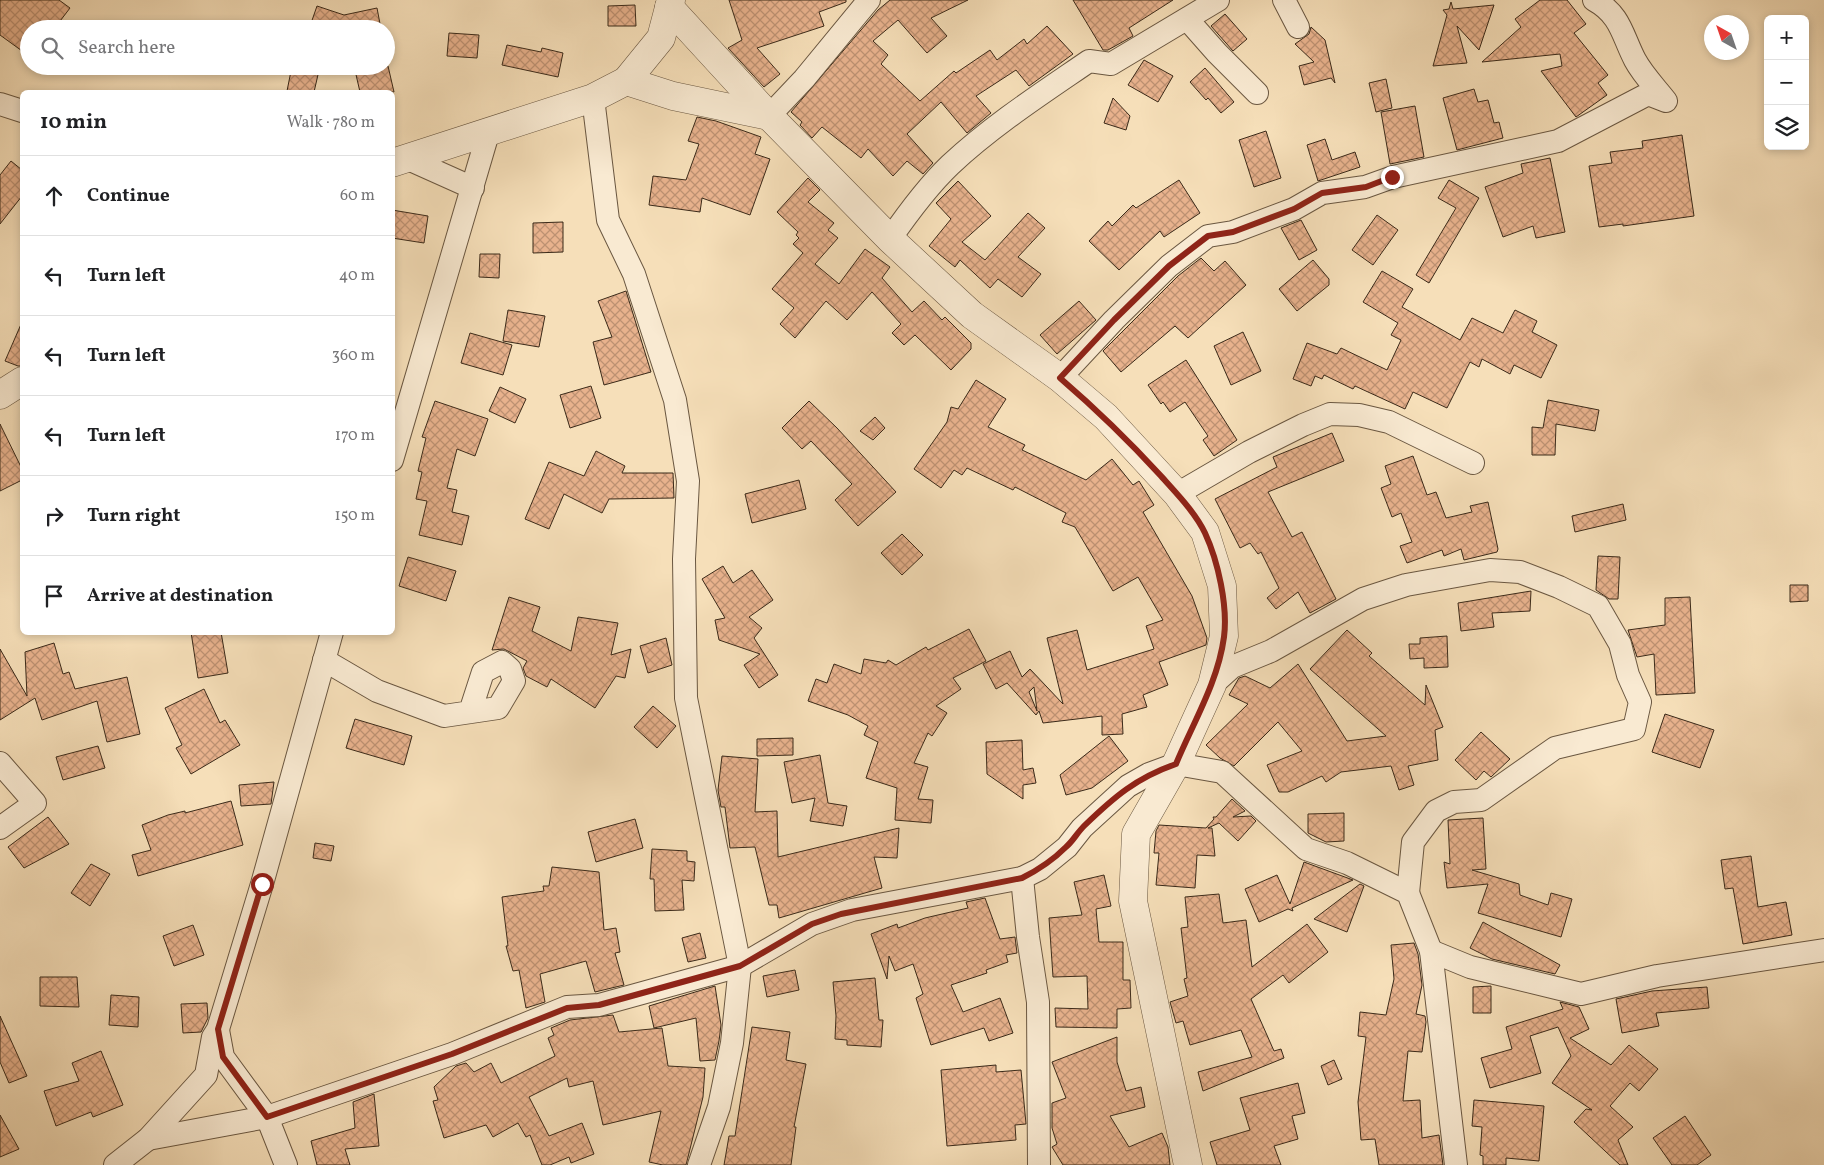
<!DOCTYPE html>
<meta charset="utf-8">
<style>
:root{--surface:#fff;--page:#f6f6f6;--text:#202124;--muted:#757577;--line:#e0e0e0}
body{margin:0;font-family:Vollkorn,serif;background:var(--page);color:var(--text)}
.controls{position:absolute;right:15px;top:15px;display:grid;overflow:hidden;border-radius:8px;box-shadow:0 2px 8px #0003}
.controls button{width:45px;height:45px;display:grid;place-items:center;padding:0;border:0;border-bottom:1px solid var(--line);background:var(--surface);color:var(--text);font:25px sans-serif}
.compass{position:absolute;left:1704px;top:15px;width:45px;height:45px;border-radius:50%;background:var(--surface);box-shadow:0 2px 8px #0003;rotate:320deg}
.stop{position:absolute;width:15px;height:15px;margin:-11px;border:4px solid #8f2418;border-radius:50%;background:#fff}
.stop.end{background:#8f2418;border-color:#fff;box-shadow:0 1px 5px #0008}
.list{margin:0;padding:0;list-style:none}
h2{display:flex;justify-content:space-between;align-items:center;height:65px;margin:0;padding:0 20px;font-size:21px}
h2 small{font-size:16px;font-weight:400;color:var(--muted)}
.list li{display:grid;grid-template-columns:32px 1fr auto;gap:15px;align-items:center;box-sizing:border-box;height:80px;padding:0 20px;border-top:1px solid var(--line)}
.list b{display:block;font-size:19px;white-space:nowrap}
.list em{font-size:16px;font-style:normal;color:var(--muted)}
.icon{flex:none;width:28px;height:28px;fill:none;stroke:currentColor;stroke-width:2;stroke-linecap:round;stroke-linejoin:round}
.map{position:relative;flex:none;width:1824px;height:1165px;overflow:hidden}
.search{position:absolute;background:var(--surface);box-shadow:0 2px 8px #0003;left:20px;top:20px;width:375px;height:55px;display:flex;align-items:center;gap:12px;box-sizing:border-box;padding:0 18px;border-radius:28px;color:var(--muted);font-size:19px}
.panel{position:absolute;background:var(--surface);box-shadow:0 2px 8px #0003;left:20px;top:90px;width:375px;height:545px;border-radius:8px}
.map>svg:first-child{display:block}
</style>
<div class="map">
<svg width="1824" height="1165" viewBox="0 0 1824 1165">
<defs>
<pattern id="building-cross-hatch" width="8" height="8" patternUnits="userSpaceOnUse" patternTransform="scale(1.25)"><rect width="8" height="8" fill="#e8b28d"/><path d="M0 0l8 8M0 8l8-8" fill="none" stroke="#bd9172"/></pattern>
</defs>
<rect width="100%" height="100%" fill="#f6dfb9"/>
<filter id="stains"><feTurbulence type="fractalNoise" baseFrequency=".004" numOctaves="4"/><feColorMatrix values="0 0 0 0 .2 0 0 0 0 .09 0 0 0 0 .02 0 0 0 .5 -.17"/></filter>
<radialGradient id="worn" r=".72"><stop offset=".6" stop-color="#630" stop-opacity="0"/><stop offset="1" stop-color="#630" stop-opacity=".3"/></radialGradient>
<g fill="url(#building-cross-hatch)" stroke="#3b2a19" fill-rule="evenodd">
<polygon points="0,0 59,0 70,8 54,29 29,29 29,56 0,35"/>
<polygon points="729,0 846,0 846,2 819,12 824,26 757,48 780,74 764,87 728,48 742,40"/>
<polygon points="890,0 968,0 931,18 947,36 927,53 898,20 873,41 888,55 881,64 920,101 954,71 956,73 990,50 997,60 1024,39 1027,44 1047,26 1073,54 1029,86 1016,70 976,96 991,113 967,133 941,102 907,134 933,163 923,174 907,161 893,176 868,149 861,158 822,127 812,138 800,125 802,122 791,112 878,10"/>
<polygon points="1073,0 1173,0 1129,28 1133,36 1108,50 1103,50"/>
<polygon points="1540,0 1567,0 1586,24 1574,33 1608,75 1598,83 1607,95 1576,117 1541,71 1562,66 1560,54 1482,62 1521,27 1515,19"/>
<polygon points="1451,2 1453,9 1494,5 1479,50 1457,26 1467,63 1433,66 1447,15 1443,10 1449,9"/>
<polygon points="635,5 636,26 608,26 608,6"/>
<polygon points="317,6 344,15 377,8 381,29 309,29"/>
<polygon points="1225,14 1247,39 1233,51 1211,26"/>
<polygon points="1311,27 1325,40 1335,83 1331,78 1304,85 1299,66 1314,62 1295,44 1309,34"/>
<polygon points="449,33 479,35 477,58 447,56"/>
<polygon points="507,45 541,52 542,48 563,53 558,77 502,65"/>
<polygon points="1144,60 1173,76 1158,102 1128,85"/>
<polygon points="292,66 320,66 314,92 287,91"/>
<polygon points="354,66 388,66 394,92 360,92"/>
<polygon points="1205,68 1234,102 1221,113 1208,98 1206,100 1190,82"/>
<polygon points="1386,79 1392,108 1376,112 1369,83"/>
<polygon points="1474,89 1478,102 1488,100 1494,123 1499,122 1503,138 1457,150 1443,98"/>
<polygon points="1113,98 1130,116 1126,130 1104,123"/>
<polygon points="1415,106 1424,157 1390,164 1381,112"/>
<polygon points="697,117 716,121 761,137 755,154 770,159 750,215 702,198 700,212 649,205 653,176 686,180 699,144 688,141"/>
<polygon points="1266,131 1281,178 1254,187 1239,140"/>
<polygon points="1682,135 1694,216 1623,226 1623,224 1599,227 1589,166 1612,163 1610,152 1643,148 1642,141"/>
<polygon points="1325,139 1332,160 1355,152 1360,167 1318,181 1307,145"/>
<polygon points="1550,158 1565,232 1536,238 1533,226 1503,237 1485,187 1523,173 1521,164"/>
<polygon points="11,161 22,170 22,196 0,224 0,175"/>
<polygon points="808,178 820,190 808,202 834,223 828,230 838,238 815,264 839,284 865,249 890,267 882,278 912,312 924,301 942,320 945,317 971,343 971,349 951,370 915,335 904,345 892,333 901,324 872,292 847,320 826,301 795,338 780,324 794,308 772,289 803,253 793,244 799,238 796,235 798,232 777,212"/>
<polygon points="1179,180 1200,213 1164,237 1160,231 1119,270 1089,241 1108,221 1112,226 1133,205 1136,208"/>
<polygon points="1449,180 1479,198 1429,283 1416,275 1456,208 1438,198"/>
<polygon points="958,181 991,216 962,242 985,260 1028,213 1045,228 1018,257 1041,274 1022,297 998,279 990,288 960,260 955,267 929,246 951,219 936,203"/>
<polygon points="392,210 428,216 424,243 392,238"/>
<polygon points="1377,215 1398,230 1373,265 1352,250"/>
<polygon points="1301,220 1317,250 1299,260 1281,228"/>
<polygon points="563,222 563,252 533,253 533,223"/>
<polygon points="480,254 500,254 499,278 479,277"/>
<polygon points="1201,258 1214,271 1225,261 1246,285 1188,338 1175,326 1121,372 1103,351 1178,276"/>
<polygon points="1313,260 1329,279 1329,285 1297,311 1279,289"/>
<polygon points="1382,271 1413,289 1402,307 1460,340 1472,318 1503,333 1515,310 1537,321 1532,332 1557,345 1541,378 1514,365 1510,374 1482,359 1479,367 1470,362 1447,408 1413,392 1405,409 1355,386 1353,389 1324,375 1322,379 1315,376 1311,386 1293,379 1307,343 1337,354 1341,348 1387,370 1401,340 1391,335 1398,323 1363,302"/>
<polygon points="626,291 651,372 604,385 593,342 612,337 598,301"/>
<polygon points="1079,301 1096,320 1057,354 1040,335"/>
<polygon points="508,310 545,316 539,347 503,341"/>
<polygon points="22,322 22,366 18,366 5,361"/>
<polygon points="1243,332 1261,371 1231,385 1214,346"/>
<polygon points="470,333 512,345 503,375 461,363"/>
<polygon points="1186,360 1237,440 1214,456 1203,440 1208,436 1185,402 1170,412 1163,402 1161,404 1148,385"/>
<path d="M976 380 1006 399 988 427 1025 445 1022 450 1086 480 1112 459 1133 485 1139 481 1154 505 1143 512 1192 596 1207 638 1206 645 1159 662 1168 685 1143 695 1147 707 1122 714 1123 734 1102 735V716L1043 723 1039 711 1036 715 1007 683 996 689 983 664 1010 651 1022 677 1030 669 1063 704 1047 638 1077 630 1087 670 1154 649 1146 626 1163 620 1138 577 1113 591 1075 527 1062 522 1066 513 1015 487 1013 490 967 468 962 475 954 470 941 488 914 469 947 422 951 407 958 409ZM1034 687 1037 711 1029 692Z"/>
<polygon points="591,386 601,418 570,428 560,395"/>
<polygon points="500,387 526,399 515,423 489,411"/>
<polygon points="1548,400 1599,410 1595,431 1556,424 1555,455 1532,455 1532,427 1543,428"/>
<polygon points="435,401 488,419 475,456 457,449 447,488 457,490 452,512 469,516 462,545 419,535 427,501 416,499 422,472 418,471 426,438 422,437"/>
<polygon points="809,401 837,428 896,492 858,526 835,500 852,484 811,441 802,449 782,428"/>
<polygon points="875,417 885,428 873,440 860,431"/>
<polygon points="0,424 22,469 22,480 0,491"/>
<polygon points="1332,433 1344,461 1268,492 1292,537 1302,532 1336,599 1310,613 1298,592 1276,609 1267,598 1279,588 1261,552 1258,554 1250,543 1240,548 1215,499 1277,467 1273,457"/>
<polygon points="596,451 625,466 622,473 673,473 674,498 609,499 602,513 564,494 549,529 525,519 549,462 584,476"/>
<polygon points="1413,456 1427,495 1436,492 1446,518 1472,512 1470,506 1488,502 1498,549 1497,552 1464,560 1461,549 1444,556 1442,550 1407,563 1400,546 1412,542 1401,513 1392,517 1381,488 1391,484 1385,466"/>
<polygon points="799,480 806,509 752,523 745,494"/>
<polygon points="1623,504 1626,520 1575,532 1572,516"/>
<polygon points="902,534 923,555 902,575 881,553"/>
<polygon points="1598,556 1620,557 1618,599 1609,599 1596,590"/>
<polygon points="408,557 456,571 446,601 399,586"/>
<polygon points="723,566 733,583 752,570 773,600 749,617 762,628 754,638 778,675 759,688 744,665 760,654 719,640 715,620 725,618 702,579"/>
<polygon points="1790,585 1808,585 1808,601 1790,602"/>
<polygon points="1531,591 1530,611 1492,613 1494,627 1461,631 1458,603"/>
<polygon points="509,597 540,607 532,631 571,651 578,617 618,623 611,655 631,649 625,678 616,676 595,708 551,679 547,687 526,676 523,668 527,661 504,649 492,650"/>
<polygon points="1690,597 1695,693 1656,695 1654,654 1637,657 1628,630 1665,625 1665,598"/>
<polygon points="969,629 986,661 953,678 961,689 936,706 947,713 932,736 928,733 914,763 928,767 918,799 933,800 931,823 895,820 897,788 866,778 878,742 864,735 868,726 848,715 808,701 816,679 827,683 834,664 861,674 864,659 886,663 888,660 896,665 926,647 928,650"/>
<polygon points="1347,630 1372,653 1369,656 1425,705 1426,685 1443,727 1435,730 1438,760 1408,766 1414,785 1399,790 1391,766 1341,772 1326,782 1322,776 1288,792 1279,792 1267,765 1302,751 1278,722 1234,766 1220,758 1206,745 1248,704 1229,695 1239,678 1245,676 1270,688 1298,664 1347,741 1386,736 1310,669"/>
<polygon points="191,632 221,632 228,673 198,678"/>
<polygon points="1447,636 1448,667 1424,668 1424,658 1410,659 1409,644 1420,644 1420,638"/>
<polygon points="666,638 672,665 648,673 640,646"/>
<polygon points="54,643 63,674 69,672 75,689 127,677 140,734 107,742 97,701 42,720 35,698 0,720 0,649 27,696 25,652"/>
<polygon points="204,689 220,723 225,720 240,745 191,774 176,748 182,745 165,708"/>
<polygon points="653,706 676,726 657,748 634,727"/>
<polygon points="1665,714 1714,730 1700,768 1652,752"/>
<polygon points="355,719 412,736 404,765 346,748"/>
<polygon points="1481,732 1510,759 1491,777 1484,771 1476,780 1455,760"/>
<polygon points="1109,736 1128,761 1092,788 1066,795 1060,775"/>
<polygon points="793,738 793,755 757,756 757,739"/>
<polygon points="1022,740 1023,770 1033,768 1036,783 1023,785 1023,799 987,774 986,742"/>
<polygon points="98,746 105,768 63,780 56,757"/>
<polygon points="820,755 828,803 847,806 843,826 810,821 815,798 792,803 784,762"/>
<polygon points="722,756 758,759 755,812 777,811 778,857 899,828 897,858 874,857 882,888 779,918 777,905 769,905 755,847 730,848 725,807 721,807 718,790"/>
<polygon points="274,782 271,804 241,806 239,785"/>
<polygon points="1232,799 1245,811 1233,817 1251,816 1256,821 1238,841 1219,823 1208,828 1212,828 1215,856 1197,855 1195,888 1156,885 1159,853 1154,853 1156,831 1159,825 1206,828 1214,819 1213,817 1216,817"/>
<polygon points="231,801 243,845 138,876 132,855 151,850 142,825 168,815 185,811 185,813"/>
<polygon points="1344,813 1344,841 1326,842 1308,833 1308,814"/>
<polygon points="48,817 69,844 24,868 8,847"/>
<polygon points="1483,818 1486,869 1472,870 1519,884 1520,895 1548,905 1551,893 1572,899 1561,937 1478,913 1488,884 1447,888 1444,862 1450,864 1448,820"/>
<polygon points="635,819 643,848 596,862 588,832"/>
<polygon points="315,843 334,846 331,861 313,858"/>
<polygon points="652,849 687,851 687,861 695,862 694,881 682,880 684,910 655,911 654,879 650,879"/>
<polygon points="1751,856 1758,907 1786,902 1792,935 1743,944 1733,888 1725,889 1721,860"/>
<polygon points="1304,862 1353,880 1292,908 1293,911 1288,909 1259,922 1245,889 1277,875 1290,904"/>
<polygon points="91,864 110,874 90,906 71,893"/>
<polygon points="552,867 599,872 604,930 616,928 620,952 615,953 624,985 595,992 586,961 540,974 545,1002 526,1008 519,970 513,971 506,946 508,946 502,897 544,891 543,886 549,886"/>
<polygon points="1104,875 1111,906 1096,909 1099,942 1123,942 1123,980 1130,980 1131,1008 1117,1009 1117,1028 1056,1027 1055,1008 1088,1009 1087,976 1053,977 1049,918 1082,915 1074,882"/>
<polygon points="1360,884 1364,886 1347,932 1314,919"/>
<polygon points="1219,894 1223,923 1246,920 1252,967 1307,924 1328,952 1289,983 1283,975 1251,999 1274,1051 1281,1049 1284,1058 1203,1091 1198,1072 1252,1057 1241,1030 1190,1045 1183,1021 1176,1023 1170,1002 1188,996 1184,979 1187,978 1181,928 1188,927 1185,897"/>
<polygon points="985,898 1000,939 1015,937 1017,953 1006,955 1008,962 986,970 987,973 951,985 963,1012 1000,998 1013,1033 989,1041 984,1028 931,1045 916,998 923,994 913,964 895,971 889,956 887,979 871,934 897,924 898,928 925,918 968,908 966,902"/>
<polygon points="1483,922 1560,965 1555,974 1492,959 1470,948"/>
<polygon points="193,925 204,955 174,966 163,936"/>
<polygon points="700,933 706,958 688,962 682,938"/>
<polygon points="1414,943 1418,954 1422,985 1416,1014 1425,1016 1426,1022 1422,1052 1408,1051 1403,1101 1420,1100 1422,1138 1439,1135 1443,1165 1379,1165 1375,1139 1361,1140 1358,1102 1366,1037 1358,1036 1360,1012 1386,1015 1394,979 1391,945"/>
<polygon points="795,970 799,990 767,997 763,976"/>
<polygon points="40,977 77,977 79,1007 40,1006"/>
<polygon points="875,978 879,1020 883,1020 881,1047 847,1045 847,1040 835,1039 836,1016 833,982"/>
<polygon points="715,986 721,1025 719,1041 715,1060 700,1061 696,1018 654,1028 649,1006"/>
<polygon points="1491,986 1491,1013 1473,1013 1473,987"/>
<polygon points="1707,987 1709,1008 1656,1013 1659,1026 1622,1033 1616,999 1652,991"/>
<polygon points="111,995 139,997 138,1027 109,1025"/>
<polygon points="1560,1002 1579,1007 1589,1029 1570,1038 1611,1065 1629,1045 1658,1069 1639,1091 1630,1083 1610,1106 1633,1127 1618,1140 1628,1165 1620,1165 1574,1122 1586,1109 1592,1110 1552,1083 1571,1056 1558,1027 1530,1036 1541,1073 1490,1088 1481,1058 1512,1049 1506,1027 1563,1009"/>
<polygon points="207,1003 208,1018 201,1032 183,1033 181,1004"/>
<polygon points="613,1015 619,1032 662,1028 668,1066 705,1068 703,1097 686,1165 663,1165 649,1162 661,1111 603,1125 593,1081 569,1087 567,1078 529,1097 549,1136 582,1123 594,1154 571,1163 569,1157 550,1165 542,1165 530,1135 526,1137 518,1123 493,1137 486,1125 444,1138 433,1101 438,1100 434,1087 456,1066 466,1063 474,1072 491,1063 501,1083 555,1056 548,1038 554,1035 551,1028 570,1020"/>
<polygon points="0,1016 27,1076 9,1083 0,1062"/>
<polygon points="752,1027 790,1032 786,1060 806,1064 794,1127 796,1127 791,1165 724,1165 729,1136 735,1136"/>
<polygon points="1117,1037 1117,1062 1126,1091 1141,1087 1145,1107 1110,1116 1129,1147 1162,1133 1168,1147 1170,1165 1063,1165 1052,1147 1057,1144 1052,1128 1052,1103 1066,1098 1052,1062"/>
<polygon points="101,1051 123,1105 93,1117 91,1112 56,1126 44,1091 79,1081 72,1063"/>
<polygon points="1334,1060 1342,1079 1328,1085 1321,1066"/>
<polygon points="996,1065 996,1072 1021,1070 1026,1124 1015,1125 1016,1140 947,1146 941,1070"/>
<polygon points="1298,1083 1305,1113 1292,1116 1298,1139 1274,1146 1281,1165 1217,1165 1210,1142 1250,1130 1240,1098"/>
<polygon points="374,1094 379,1146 345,1149 350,1165 317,1165 311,1141 355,1128 353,1102"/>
<polygon points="1474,1100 1544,1106 1539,1161 1506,1158 1506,1165 1483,1165 1483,1156 1480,1155 1482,1127 1472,1126"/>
<polygon points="0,1115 19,1149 0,1157"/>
<polygon points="1685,1116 1711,1155 1697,1165 1672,1165 1653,1138"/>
</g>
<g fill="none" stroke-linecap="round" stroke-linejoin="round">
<g stroke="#6a5741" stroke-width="24">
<g id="minor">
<polyline points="1284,0 1298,27"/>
<polyline points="1187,19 1217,53 1257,93"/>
<polyline points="593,98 608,220 634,274 675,400 688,481 684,559 686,698 740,966 732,1043 719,1107 699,1165"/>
<polyline points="0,104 22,111"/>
<polyline points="769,116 804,79 869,0"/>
<polyline points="406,158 473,188"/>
<path d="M890 239C908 213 927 187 950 165 993 125 1041 94 1089 61L1111 64 1218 0"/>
<path d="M1060 378 1114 320 1169 266 1208 236 1233 232 1294 209 1322 193 1365 187 1393 177 1558 141 1648 94 1666 101C1656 88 1643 75 1635 60 1622 35 1621 15 1594 0"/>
<polyline points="392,460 489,130"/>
<polyline points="1177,494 1249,452 1303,425 1330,414 1359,415 1389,422 1473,463"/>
<polyline points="324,660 377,691 444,716 498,708 514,681 510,669 502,662 483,672 470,712"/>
<polyline points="1212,685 1232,667 1271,651 1363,599 1406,585 1490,570 1520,572 1559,587 1598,606 1620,644 1628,675 1640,702 1634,729 1555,748 1481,800 1454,802 1436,811 1413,842 1408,893"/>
<polyline points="0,763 35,803 0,828"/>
<polyline points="1022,878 1028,937 1038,1002 1039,1165"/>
<polyline points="1431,951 1470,967 1581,994 1657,976 1824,950"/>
<polyline points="218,1030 223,1057 267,1117 286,1165"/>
<polyline points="148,1139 267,1117 452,1054 567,1007 599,1005 740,966 812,924 852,910 1022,878 1040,869 1067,847 1082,828 1128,786 1149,774 1176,764 1222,772 1306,849 1347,863 1408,893 1431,951 1456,1165"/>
<polyline points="115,1165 148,1139 206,1075 213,1037 218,1029 262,884 332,632"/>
</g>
</g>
<g stroke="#6a5741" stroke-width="29">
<g id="tertiary">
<polyline points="669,7 769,116 890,239 972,315 1060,378 1106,417 1177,494 1205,532 1222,586 1224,636 1212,685 1176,764 1136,834 1133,901 1188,1165"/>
<polyline points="626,81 673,96 769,116"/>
<polyline points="392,163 593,98 626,81 661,38 671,0"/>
<polyline points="0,395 22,381"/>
</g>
</g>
<use href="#minor" stroke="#f9ead2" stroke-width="22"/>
<use href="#tertiary" stroke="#f9ead2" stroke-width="28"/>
</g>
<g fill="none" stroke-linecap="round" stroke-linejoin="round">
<path stroke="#8f2418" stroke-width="6" d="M262 884 218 1029 223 1057 267 1117 452 1054 567 1008 599 1005 740 966 812 924 841 914 1022 878C1038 870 1053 860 1066 847 1073 841 1077 833 1084 826 1114 797 1136 778 1176 764 1193 723 1218 682 1224 637 1228 606 1218 561 1205 533 1195 512 1176 493 1161 476 1129 441 1096 409 1060 378L1114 320 1169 266 1208 236 1233 232 1294 209 1322 193 1366 187 1392 177"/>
</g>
<rect width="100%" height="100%" filter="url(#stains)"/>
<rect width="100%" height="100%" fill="url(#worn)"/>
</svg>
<div class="controls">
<button>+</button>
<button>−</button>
<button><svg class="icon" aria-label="layers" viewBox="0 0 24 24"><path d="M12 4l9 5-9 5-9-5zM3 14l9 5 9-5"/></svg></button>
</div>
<svg class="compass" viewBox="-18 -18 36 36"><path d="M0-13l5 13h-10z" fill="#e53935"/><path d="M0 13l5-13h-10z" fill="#757577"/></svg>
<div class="stop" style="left:262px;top:884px"></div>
<div class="stop end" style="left:1392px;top:177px"></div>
<div class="search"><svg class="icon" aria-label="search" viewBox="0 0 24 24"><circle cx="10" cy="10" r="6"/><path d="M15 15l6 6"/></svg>Search here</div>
<section class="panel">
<h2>10 min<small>Walk · 780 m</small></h2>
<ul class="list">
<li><svg class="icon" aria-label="ahead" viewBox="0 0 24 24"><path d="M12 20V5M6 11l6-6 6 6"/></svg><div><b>Continue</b></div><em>60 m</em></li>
<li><svg class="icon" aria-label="left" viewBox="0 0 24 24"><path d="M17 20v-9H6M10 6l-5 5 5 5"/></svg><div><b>Turn left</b></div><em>40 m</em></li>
<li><svg class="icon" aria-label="left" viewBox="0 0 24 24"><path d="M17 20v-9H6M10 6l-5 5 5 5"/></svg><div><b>Turn left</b></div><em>360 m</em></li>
<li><svg class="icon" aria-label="left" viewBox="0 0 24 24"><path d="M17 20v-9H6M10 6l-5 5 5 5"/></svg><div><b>Turn left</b></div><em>170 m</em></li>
<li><svg class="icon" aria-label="right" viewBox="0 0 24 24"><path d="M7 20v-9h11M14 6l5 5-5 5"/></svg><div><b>Turn right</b></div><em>150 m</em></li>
<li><svg class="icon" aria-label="arrive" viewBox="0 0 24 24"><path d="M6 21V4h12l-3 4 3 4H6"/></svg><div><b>Arrive at destination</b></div></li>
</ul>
</section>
</div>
